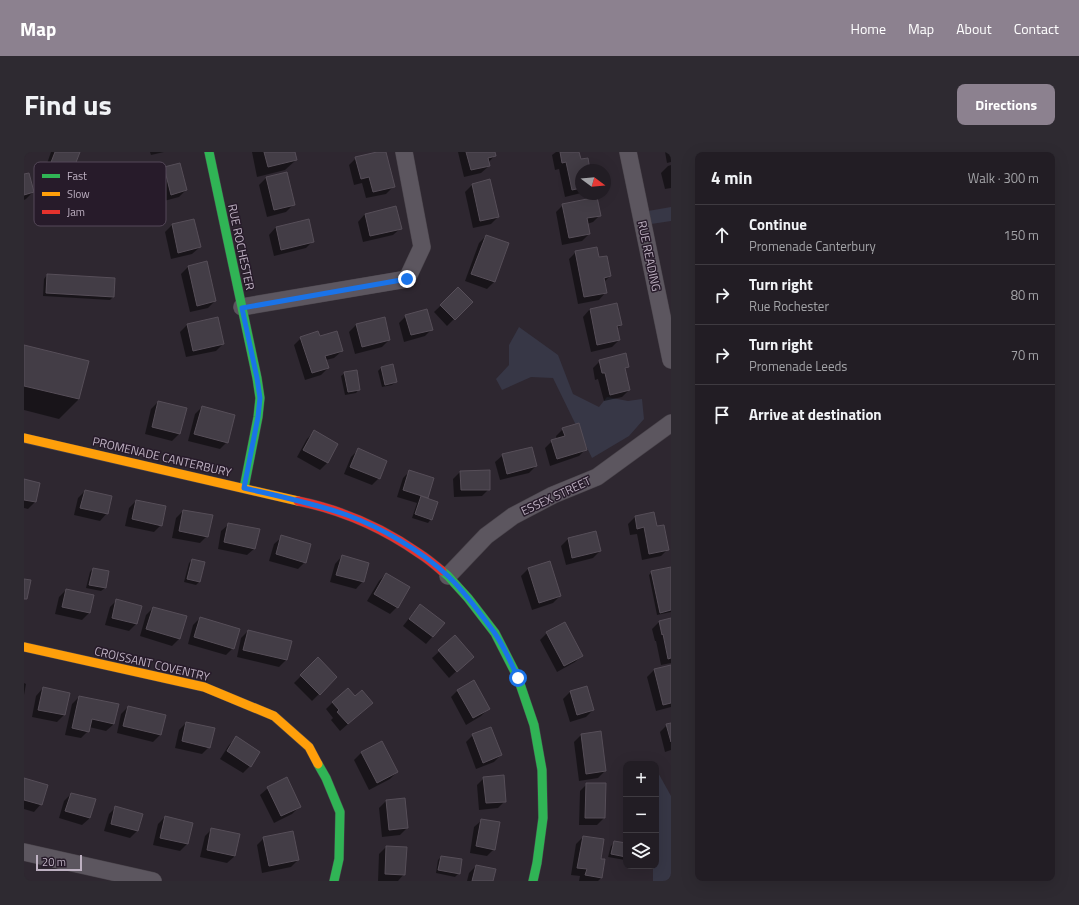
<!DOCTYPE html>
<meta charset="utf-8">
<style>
:root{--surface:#221d24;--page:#2e2a31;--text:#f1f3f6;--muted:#a2a2a6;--line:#3f3b41;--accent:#8c818f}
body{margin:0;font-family:"Titillium Web",sans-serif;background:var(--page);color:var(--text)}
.controls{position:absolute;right:12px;bottom:12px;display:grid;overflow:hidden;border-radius:8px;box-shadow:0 4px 16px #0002}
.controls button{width:36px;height:36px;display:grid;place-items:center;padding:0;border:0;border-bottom:1px solid var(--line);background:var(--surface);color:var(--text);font:20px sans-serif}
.compass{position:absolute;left:551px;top:12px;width:36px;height:36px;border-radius:50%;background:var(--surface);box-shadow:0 4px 16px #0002;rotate:106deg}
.scale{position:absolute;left:12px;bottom:10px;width:46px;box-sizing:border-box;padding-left:4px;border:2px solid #beb1c2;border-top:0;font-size:11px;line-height:14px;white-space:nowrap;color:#beb1c2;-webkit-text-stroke:3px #271b2a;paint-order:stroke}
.stop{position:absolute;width:12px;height:12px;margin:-9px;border:3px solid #1a73e8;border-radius:50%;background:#fff}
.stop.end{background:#1a73e8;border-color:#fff;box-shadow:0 1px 4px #0008}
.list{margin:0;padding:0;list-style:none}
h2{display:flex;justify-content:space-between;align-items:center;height:52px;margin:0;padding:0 16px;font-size:17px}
h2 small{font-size:13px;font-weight:400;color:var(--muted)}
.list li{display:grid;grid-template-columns:26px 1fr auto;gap:12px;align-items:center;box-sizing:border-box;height:60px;padding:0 16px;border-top:1px solid var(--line)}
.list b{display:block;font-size:15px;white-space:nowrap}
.list p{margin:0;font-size:13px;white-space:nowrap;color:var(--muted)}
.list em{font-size:13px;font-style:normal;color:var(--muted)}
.icon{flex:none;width:22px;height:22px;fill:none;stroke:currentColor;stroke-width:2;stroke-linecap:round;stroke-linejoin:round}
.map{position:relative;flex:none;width:647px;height:729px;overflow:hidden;border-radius:8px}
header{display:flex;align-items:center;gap:24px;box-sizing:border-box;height:56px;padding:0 20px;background:var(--accent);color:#fff}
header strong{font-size:19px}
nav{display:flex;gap:22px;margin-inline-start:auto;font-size:14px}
.intro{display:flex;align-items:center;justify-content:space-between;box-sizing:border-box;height:96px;padding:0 24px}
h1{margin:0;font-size:28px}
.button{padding:10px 18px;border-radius:8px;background:var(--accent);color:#fff;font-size:14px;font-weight:700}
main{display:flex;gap:24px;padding:0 24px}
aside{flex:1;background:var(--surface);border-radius:8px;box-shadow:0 4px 16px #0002}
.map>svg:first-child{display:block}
</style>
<header>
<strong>Map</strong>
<nav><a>Home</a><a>Map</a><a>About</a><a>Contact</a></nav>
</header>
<div class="intro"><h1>Find us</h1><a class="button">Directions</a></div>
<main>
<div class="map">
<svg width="647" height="729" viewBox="0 0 647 729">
<rect width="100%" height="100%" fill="#2e2730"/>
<g fill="#373746">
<polygon points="647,55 647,69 627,72 624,59"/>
<polygon points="495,175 534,203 549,242 575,255 583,245 604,249 618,247 620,267 605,284 568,306 529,226 507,225 478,238 472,227 485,213 485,193"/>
<polygon points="632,617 647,644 647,729 629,729 629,714 632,714"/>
</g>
<g fill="#0007">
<polygon points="27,0 54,0 45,26 38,33 18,26"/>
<polygon points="126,0 140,0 127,3"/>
<polygon points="228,0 270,0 272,8 261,18 233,25"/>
<polygon points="357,0 361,0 370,34 362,42 342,46 338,31 330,33 325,13 332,6"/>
<polygon points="434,0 470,0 471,3 464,11 465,14 457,21 440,25"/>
<polygon points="532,0 554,0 556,8 565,18 557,18 557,41 541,45 535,17 531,18 528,3"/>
<polygon points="641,0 647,0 647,10 643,11"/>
<polygon points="647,13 647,36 641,37 637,21 644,14"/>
<polygon points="141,16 162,38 155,45 140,49 134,23"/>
<polygon points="262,21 269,53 262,60 243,65 235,33 242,26"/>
<polygon points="0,23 9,40 2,47 0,48"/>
<polygon points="448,33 474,65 467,72 449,76 441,40"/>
<polygon points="539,53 576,63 569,70 563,72 565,82 558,89 538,93 532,60"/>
<polygon points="341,62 377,76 369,83 339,90 334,70"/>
<polygon points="169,68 176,95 168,102 147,107 141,80 148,73"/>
<polygon points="252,75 289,89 282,96 250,104 245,83"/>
<polygon points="462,84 484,92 470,130 463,137 441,129 455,91"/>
<polygon points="552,100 575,107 586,124 580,130 582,140 575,148 554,152 545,107"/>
<polygon points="182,110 191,149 184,156 166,160 157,122 164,115"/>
<polygon points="23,123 89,145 86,148 19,144 20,127"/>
<polygon points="434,137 447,150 423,174 410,160"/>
<polygon points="592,152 597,173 593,177 595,188 588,195 567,200 559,165 566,157"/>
<polygon points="382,164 408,177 401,184 380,190 375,171"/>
<polygon points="163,173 199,192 192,199 162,205 156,180"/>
<polygon points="332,173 365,188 358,195 331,202 325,180"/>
<polygon points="295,185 318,199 310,206 302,208 304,216 297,223 281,228 270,193 277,186"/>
<polygon points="0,194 55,247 35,267 0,258"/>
<polygon points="576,209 604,215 600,218 605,238 598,245 580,249 574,227 571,228 569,216"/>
<polygon points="358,215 372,230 368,233 358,235 354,219"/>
<polygon points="321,221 335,237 332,241 321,243 317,224"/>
<polygon points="134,250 155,282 148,289 121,282 127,257"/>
<polygon points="178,255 203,290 196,297 164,289 171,262"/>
<polygon points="539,277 562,297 555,304 526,314 521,296 528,289 533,288 532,284"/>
<polygon points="290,280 313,293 303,311 296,318 273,305 283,287"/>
<polygon points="334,298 355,326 348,333 320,322 327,305"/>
<polygon points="479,303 512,314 505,321 476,328 471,310"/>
<polygon points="386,319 403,345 401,347 407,367 404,371 388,366 393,351 373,345 379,326"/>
<polygon points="436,320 465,337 458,344 430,345 429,327"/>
<polygon points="0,328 15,332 11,350 4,357 0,356"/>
<polygon points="61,339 83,361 76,369 50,363 54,346"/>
<polygon points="112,349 137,373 130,380 101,374 105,356"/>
<polygon points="159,359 183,384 176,391 148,386 152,366"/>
<polygon points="630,361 633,376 644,397 637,404 618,408 613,382 606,383 604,372 611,365"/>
<polygon points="205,372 231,396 223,403 194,397 197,379"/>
<polygon points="571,381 576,399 569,406 542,413 537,394 544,387"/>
<polygon points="258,385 281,410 274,417 245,409 250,392"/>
<polygon points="318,404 339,429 332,437 306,430 311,412"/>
<polygon points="168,408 175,430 172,433 160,430 165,411"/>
<polygon points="525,410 536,444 529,451 508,458 497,424 504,417"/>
<polygon points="647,416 647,460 633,463 625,423 628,420"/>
<polygon points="69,417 84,420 81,436 77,439 62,436 66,420"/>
<polygon points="362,422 373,455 366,462 343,449 355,429"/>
<polygon points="42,438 65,461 58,468 31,462 35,445"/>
<polygon points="93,448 112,472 105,479 81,473 86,455"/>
<polygon points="397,453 409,484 402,492 379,474 390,460"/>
<polygon points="129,456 155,487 148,494 116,484 122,463"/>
<polygon points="176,466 209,496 202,503 164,492 169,473"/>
<polygon points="647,467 647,511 637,513 632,489 631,489 628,477 635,470"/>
<polygon points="224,479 266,490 262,508 255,515 213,505 217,486"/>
<polygon points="523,481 558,503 551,510 533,520 516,488"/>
<polygon points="431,485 441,511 425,526 408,506"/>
<polygon points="294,507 312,525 288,549 270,531"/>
<polygon points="647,514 647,555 632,559 623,525 630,518"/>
<polygon points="0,531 2,532 0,543"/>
<polygon points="19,536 45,541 40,563 33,570 8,565 12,544"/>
<polygon points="434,538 464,557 457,564 442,573 427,545"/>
<polygon points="546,540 569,558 562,565 546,570 539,547"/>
<polygon points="55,545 90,572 82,579 65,575 64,579 57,586 41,583 48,552"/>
<polygon points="331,546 348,551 316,579 307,568 309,566 302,557 309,550"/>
<polygon points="104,555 140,563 136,583 129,590 93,581 97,562"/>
<polygon points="162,571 185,595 178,602 151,596 155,578"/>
<polygon points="647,572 647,598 641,600 636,580 643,573"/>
<polygon points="576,581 581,619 574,626 555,629 550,590 557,583"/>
<polygon points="449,583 477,603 470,610 452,617 442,590"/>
<polygon points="212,586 226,614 219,621 196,607 205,593"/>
<polygon points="358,591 373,620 366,627 345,638 330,608 337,601"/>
<polygon points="460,626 481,649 474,656 455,658 453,633"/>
<polygon points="0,627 17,652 10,660 0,657"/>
<polygon points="563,632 581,632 580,666 573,673 555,673 556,639"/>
<polygon points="244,636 275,655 268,662 250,671 236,643"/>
<polygon points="47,642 70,648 66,666 58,673 35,666 40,649"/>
<polygon points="362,649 383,676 376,683 358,685 355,656"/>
<polygon points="92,655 113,679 106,686 80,679 85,662"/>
<polygon points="141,665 163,692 156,699 129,693 134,672"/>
<polygon points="458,668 470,697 463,704 446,701 450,675"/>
<polygon points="188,677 215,683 211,704 203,711 176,705 181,684"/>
<polygon points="559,685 576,707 577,726 574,729 555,729 556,724 547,723 552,692"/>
<polygon points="240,686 274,708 267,715 238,721 233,693"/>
<polygon points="590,691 602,692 602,707 601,708 584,705 587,694"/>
<polygon points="362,695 380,722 374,729 354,729 355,702"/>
<polygon points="417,705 435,721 431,725 412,721 414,708"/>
<polygon points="452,714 468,729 443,729 445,721"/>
</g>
<g fill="#433d46" stroke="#564e58">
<polygon points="31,0 56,0 46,26 24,18"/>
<polygon points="240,0 271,0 273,8 244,15"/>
<polygon points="353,0 362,0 371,35 349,40 345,25 337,27 331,5"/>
<polygon points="442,0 471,0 472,4 464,6 466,14 447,18"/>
<polygon points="536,0 555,0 557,7 564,6 566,18 557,18 557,36 548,38 542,10 538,11"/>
<polygon points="156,11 163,38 147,43 140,15"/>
<polygon points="263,20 271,53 250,58 242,25"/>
<polygon points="5,21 10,40 0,43 0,22"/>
<polygon points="466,27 475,65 456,69 448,32"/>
<polygon points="573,45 577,64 563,66 566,82 545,86 538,52"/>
<polygon points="372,54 378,77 346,84 341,62"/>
<polygon points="170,67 177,95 154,101 148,72"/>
<polygon points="285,67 290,90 257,98 252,75"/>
<polygon points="462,83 485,91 471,130 447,122"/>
<polygon points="573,95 575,105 583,104 587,124 580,126 583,141 560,145 551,99"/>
<polygon points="183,109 192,149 173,154 164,114"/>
<polygon points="23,122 91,126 90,145 22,141"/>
<polygon points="434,135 449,150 431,168 416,153"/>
<polygon points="593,151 598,173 593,174 596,188 573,193 566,157"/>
<polygon points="403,157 409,178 387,183 381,163"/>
<polygon points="194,165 200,192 169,199 163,172"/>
<polygon points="361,165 366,188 338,195 332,172"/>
<polygon points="294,179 296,184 313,179 319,199 301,204 305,216 288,221 276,185"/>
<polygon points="0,193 65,209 55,247 0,234"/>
<polygon points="602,201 605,215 601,216 606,238 586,243 581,221 578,221 575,208"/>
<polygon points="369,212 373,230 361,233 357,215"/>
<polygon points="333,218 336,238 324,240 320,220"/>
<polygon points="134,249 163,256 156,282 128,275"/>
<polygon points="178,254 211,263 204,291 170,282"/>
<polygon points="555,271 563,298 533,307 527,288 541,284 538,276"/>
<polygon points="290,278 314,292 304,311 279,298"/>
<polygon points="508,295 513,314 483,322 478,302"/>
<polygon points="334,296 363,309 356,327 326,315"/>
<polygon points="385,318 410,326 404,346 379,338"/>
<polygon points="466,318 466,338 437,338 436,319"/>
<polygon points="0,327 16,331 12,350 0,348"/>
<polygon points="61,338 88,344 84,362 56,356"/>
<polygon points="397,344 414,350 408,368 391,362"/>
<polygon points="112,348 142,354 138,374 108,367"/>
<polygon points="159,358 189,363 184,385 155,379"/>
<polygon points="630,360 633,374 640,373 645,398 625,402 620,375 613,377 611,364"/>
<polygon points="204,371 236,377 231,397 200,390"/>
<polygon points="572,379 577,399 548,406 544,386"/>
<polygon points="257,383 287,392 282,411 252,402"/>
<polygon points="318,403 345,411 340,430 312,423"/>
<polygon points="168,407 181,410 176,430 163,427"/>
<polygon points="526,409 537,444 515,451 504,416"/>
<polygon points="647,415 647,458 636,461 627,419"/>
<polygon points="69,416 85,419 82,436 65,433"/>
<polygon points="362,421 386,435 374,456 350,442"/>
<polygon points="0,427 7,428 3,447 0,447"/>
<polygon points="42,437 70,443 66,461 38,455"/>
<polygon points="92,447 118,454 113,472 88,466"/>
<polygon points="396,452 421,471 409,485 385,467"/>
<polygon points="129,455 163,464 156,487 122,477"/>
<polygon points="176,465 216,477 210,497 170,485"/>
<polygon points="647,466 647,506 644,507 639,482 638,483 635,469"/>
<polygon points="541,470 559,504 540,514 522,480"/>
<polygon points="224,478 268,489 263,508 219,498"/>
<polygon points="431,483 450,505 433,520 414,498"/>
<polygon points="294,505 313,525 296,543 276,523"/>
<polygon points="647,513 647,551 639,553 630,517"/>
<polygon points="450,528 466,557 449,566 433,538"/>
<polygon points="563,534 570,558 553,563 546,539"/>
<polygon points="19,535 46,541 41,563 14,558"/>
<polygon points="324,536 331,544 338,538 349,551 324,572 313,560 315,558 308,550"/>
<polygon points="55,544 95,552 90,572 68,567 65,580 48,576"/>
<polygon points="104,554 142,563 137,583 99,574"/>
<polygon points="162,570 191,576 186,596 158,589"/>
<polygon points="647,571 647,590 642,572"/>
<polygon points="467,575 478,603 459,611 448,582"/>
<polygon points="577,579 582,619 562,622 557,582"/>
<polygon points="212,584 236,600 227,615 203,599"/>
<polygon points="358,589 374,620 353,631 337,600"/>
<polygon points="480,623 482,650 462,651 459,625"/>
<polygon points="263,625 277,655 257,664 243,635"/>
<polygon points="0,626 24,633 18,653 0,648"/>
<polygon points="562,631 582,631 581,666 561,666"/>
<polygon points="47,641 72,647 66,666 41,659"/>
<polygon points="381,646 384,676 365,678 362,648"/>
<polygon points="91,654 119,662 114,679 87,672"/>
<polygon points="141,664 169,671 164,692 136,686"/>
<polygon points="457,667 476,670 471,698 452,694"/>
<polygon points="187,676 216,682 211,704 183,698"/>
<polygon points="269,679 275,708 245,714 239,685"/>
<polygon points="559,684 580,687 577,707 581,707 578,726 561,723 563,717 553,716"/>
<polygon points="590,689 602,691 602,705 587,702"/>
<polygon points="362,694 383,695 381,723 361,722"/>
<polygon points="417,704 438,707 436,722 414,718"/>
<polygon points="452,713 472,717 469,729 448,729"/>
</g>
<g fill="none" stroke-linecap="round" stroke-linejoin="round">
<g stroke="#4a444b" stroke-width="18">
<g id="street">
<polyline points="604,0 647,208"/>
<polyline points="218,155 383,127 398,95 380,0"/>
<polyline points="424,424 462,384 489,364 529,343 573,325 647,271"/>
<polyline points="0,700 129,729"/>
</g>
</g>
<g stroke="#4a444b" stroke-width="10">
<g id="fast">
<polyline points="185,0 233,226 236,246 234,265 220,336"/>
<polyline points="418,419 424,424 444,446 471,481 494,526 510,573 518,618 519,666 513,711 509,729"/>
<polyline points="294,612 302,626 316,660 315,707 310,729"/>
</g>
</g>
<g stroke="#4a444b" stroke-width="10">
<g id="slow">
<polyline points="0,286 274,349"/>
<polyline points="0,495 180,535 250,564 285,595 294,612"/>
</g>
</g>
<g stroke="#4a444b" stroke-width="10">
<path id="jam" d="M274 349C318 358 359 376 396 402 404 407 411 413 418 419"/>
</g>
<use href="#street" stroke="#5c565f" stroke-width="17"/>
<use href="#fast" stroke="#30b455" stroke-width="9"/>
<use href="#slow" stroke="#ff9f0a" stroke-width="9"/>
<use href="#jam" stroke="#e5322d" stroke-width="9"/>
</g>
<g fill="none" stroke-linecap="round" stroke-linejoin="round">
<path stroke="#1a73e8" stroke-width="5" d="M383 127 218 156 233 226 236 246 234 265 220 336C254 344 289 351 323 363 358 376 396 398 424 424 441 440 456 461 470 480 480 494 487 511 494 526"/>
</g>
<g text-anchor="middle" stroke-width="3" stroke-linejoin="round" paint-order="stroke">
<g font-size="12" fill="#beb1c2" stroke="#271b2a">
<text transform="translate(217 95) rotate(78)" y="4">RUE ROCHESTER</text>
<text transform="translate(625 104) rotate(78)" y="4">RUE READING</text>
<text transform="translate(138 305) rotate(13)" y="4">PROMENADE CANTERBURY</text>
<text transform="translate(532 344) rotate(-25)" y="4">ESSEX STREET</text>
<text transform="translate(128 512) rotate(13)" y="4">CROISSANT COVENTRY</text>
</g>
</g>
<rect x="10" y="10" width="132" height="64" rx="6" fill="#271b2a" stroke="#544858" stroke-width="1"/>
<rect x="18" y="22" width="18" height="4" fill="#30b455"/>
<rect x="18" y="40" width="18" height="4" fill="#ff9f0a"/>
<rect x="18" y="58" width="18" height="4" fill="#e5322d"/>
<g font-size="11" fill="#beb1c2">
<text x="43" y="28">Fast</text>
<text x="43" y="46">Slow</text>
<text x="43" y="64">Jam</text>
</g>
</svg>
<div class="controls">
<button>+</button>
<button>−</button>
<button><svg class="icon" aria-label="layers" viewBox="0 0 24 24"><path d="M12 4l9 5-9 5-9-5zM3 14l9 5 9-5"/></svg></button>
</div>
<svg class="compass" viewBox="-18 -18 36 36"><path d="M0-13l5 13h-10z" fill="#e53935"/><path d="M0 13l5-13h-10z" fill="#a2a2a6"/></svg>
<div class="scale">20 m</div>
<div class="stop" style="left:494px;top:526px"></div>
<div class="stop end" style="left:383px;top:127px"></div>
</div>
<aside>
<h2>4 min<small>Walk · 300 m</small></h2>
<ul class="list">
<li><svg class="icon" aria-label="ahead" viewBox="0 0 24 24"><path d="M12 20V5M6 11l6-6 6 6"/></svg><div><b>Continue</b><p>Promenade Canterbury</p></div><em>150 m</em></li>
<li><svg class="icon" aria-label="right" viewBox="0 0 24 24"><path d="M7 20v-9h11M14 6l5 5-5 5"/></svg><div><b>Turn right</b><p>Rue Rochester</p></div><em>80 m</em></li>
<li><svg class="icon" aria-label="right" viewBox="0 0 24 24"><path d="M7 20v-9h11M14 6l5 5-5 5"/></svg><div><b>Turn right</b><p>Promenade Leeds</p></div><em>70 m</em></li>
<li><svg class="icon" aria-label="arrive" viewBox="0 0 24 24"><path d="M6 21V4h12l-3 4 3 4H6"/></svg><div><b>Arrive at destination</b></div></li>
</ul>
</aside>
</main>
